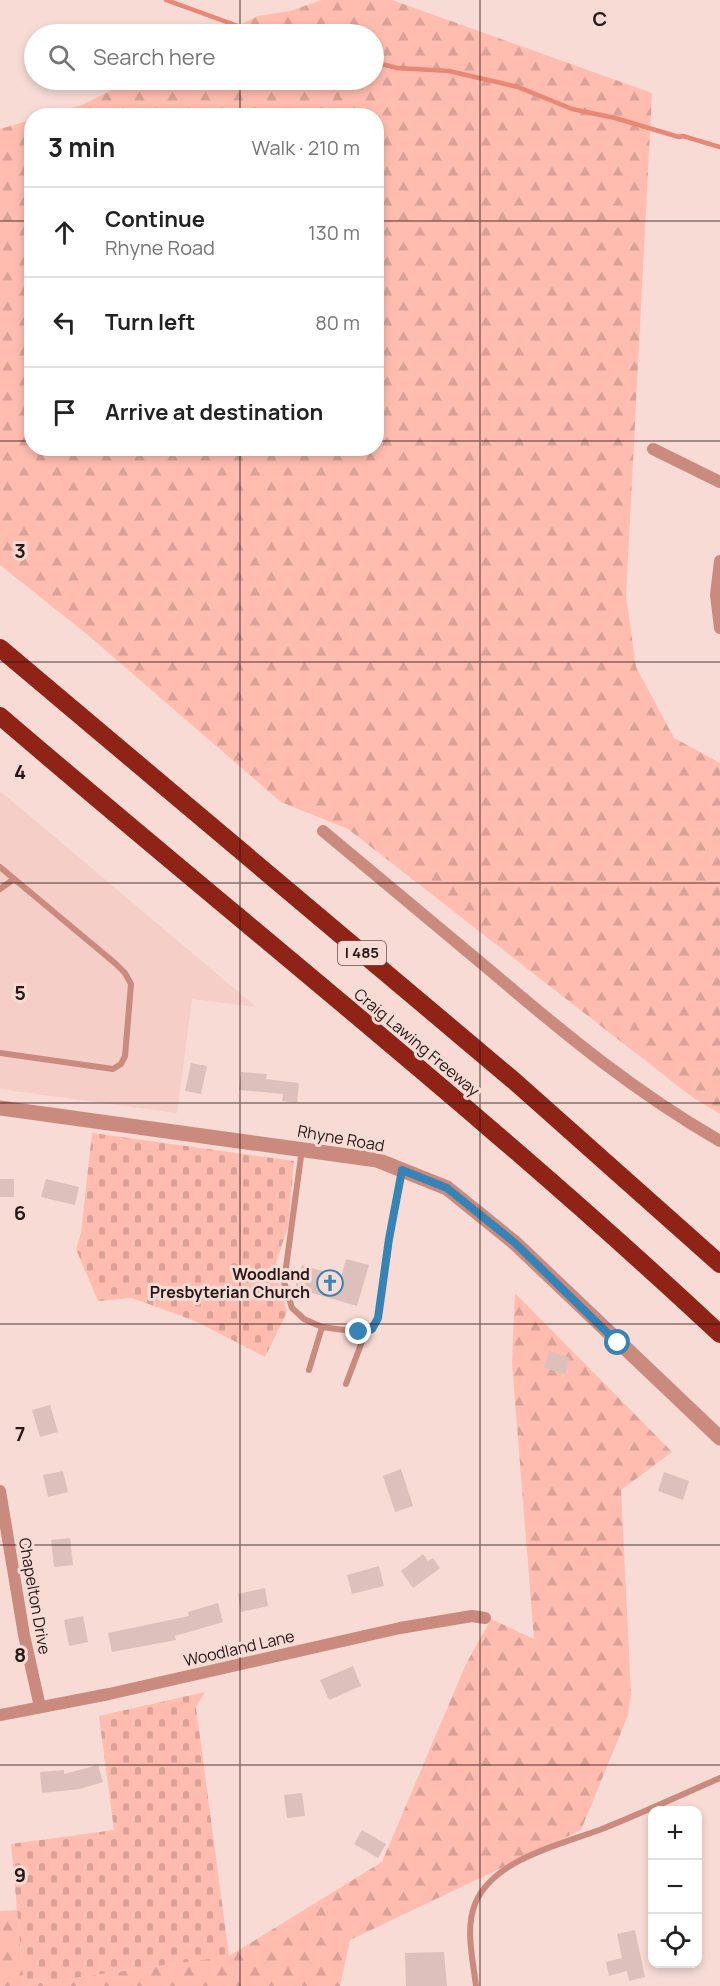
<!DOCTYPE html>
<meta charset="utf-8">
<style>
:root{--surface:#fff;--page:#f2f2f2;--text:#222;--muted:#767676;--line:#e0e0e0}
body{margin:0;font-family:Manrope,sans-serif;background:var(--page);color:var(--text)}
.controls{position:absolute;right:18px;bottom:18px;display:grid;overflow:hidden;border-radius:12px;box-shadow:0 3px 9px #0003}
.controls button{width:54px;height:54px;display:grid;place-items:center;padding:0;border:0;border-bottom:2px solid var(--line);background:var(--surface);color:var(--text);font:30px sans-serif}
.stop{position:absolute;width:18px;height:18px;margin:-14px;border:4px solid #3683b6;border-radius:50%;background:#fff}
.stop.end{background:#3683b6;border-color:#fff;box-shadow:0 2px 6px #0008}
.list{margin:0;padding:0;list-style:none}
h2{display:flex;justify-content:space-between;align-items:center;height:78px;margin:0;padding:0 24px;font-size:26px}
h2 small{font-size:20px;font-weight:400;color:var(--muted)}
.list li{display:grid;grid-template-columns:39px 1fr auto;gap:18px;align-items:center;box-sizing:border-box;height:90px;padding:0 24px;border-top:2px solid var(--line)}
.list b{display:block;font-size:22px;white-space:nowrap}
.list p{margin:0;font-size:20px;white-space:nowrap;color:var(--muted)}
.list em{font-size:20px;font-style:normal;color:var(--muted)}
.icon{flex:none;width:33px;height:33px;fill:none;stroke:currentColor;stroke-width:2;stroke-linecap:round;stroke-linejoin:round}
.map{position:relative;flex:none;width:720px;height:1986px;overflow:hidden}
.search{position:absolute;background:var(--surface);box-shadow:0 3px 9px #0003;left:24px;top:24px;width:360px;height:66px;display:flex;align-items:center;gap:15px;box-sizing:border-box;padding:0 21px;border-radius:33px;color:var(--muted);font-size:22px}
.panel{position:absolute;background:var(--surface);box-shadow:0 3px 9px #0003;left:24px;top:108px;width:360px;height:348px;border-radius:24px}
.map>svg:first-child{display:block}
</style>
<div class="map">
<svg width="720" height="1986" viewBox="0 0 720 1986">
<defs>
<pattern id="forest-firs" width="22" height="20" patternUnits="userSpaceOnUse" patternTransform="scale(1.5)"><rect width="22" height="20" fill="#ffbcaf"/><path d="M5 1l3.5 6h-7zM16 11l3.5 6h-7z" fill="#daa196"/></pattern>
<pattern id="cemetery-stones" width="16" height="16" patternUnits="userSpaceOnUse" patternTransform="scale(1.5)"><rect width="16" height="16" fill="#ffbcaf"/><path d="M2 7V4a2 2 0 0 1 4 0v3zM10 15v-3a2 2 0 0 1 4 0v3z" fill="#daa196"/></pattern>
</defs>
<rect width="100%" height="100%" fill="#f8dbd5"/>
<polygon fill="#f4cec7" points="0,791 256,1007 192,999 177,1113 0,1089"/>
<g fill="url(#forest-firs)">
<polygon points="322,0 392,0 652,93 626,596 636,667 674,738 720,763 720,1114 692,1097 348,829 281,802 89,636 0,565 0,129 31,120 32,448 376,448 376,116 47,115 82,105 132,80 374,80 374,34 221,34 258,16 290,11"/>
<polygon points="515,1293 672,1452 621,1490 631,1694 628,1715 581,1830 350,1940 340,1986 0,1986 0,1911 17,1910 24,1985 229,1956 382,1862 466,1664 491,1619 534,1639 512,1363"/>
</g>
<g fill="url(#cemetery-stones)">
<polygon points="92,1133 294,1161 288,1227 276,1262 280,1288 287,1312 265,1357 195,1321 132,1298 98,1301 76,1249 81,1233"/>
<polygon points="205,1692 196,1707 229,1956 24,1985 11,1844 114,1830 99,1716"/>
</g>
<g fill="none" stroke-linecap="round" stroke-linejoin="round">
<g stroke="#e78776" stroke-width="4.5">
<polyline points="166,0 260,34"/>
<polyline points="374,62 397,68 449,71 518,87 572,109 615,118 679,137 683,136 720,147"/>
</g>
</g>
<g fill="#ddc0bb">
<polygon points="191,1063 207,1066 201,1094 185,1091"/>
<polygon points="241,1072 267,1074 266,1079 299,1083 297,1103 282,1101 283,1094 239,1090"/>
<rect x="0" y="1179" width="14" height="18"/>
<polygon points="46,1179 79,1187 75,1205 41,1197"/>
<polygon points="346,1259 369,1265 357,1306 295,1288 302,1265 341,1277"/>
<polygon points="549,1351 570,1358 565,1374 544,1368"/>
<polygon points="50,1405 58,1432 40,1437 32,1410"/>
<polygon points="401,1469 413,1506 395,1512 383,1476"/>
<polygon points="63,1471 68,1492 48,1497 43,1475"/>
<polygon points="664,1472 689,1481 683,1500 658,1491"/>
<polygon points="70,1538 73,1565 54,1567 51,1540"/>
<polygon points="423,1554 428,1561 433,1558 440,1568 413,1588 401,1571"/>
<polygon points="379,1566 384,1586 352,1594 347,1575"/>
<polygon points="265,1588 268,1606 241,1612 238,1594"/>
<polygon points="218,1603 223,1622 175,1636 176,1640 112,1652 108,1633 189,1616 188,1612"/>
<polygon points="83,1616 88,1642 69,1646 64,1620"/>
<polygon points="353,1666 361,1686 329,1700 320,1680"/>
<polygon points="98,1765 103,1782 80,1789 42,1793 40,1772 64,1770 64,1774"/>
<polygon points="302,1793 305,1816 287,1818 284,1795"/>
<polygon points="362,1830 386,1844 378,1858 354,1844"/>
<polygon points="635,1930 645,1977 629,1981 627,1971 609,1976 606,1962 622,1958 617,1934"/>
<polygon points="444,1952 447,1986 406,1986 405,1953"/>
</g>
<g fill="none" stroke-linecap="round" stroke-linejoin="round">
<g stroke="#cb8a7e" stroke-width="6">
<polyline points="0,867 116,964 125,973 131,984 125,1056 121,1064 113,1069 0,1053"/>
<polyline points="0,889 14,879"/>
<polyline points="302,1149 284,1282 292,1308 304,1319 322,1327 359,1332 372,1329 378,1319 389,1239 402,1170"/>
<polyline points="309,1370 322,1327"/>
<polyline points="346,1384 366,1331"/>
<path d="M476 1986C473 1960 465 1929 475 1904 493 1859 562 1844 602 1829 642 1813 681 1795 720 1778"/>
</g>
<g stroke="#cb8a7e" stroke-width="12">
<polyline points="653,449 720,482"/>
<polyline points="720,561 716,595 720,628"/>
<path d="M323 831C380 878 436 925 492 972 566 1035 635 1092 720 1141"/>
<polyline points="0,1491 24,1635 40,1707"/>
<polyline points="0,1715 109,1694 400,1628 472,1616 485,1618"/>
</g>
<polyline stroke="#cb8a7e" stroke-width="15" points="0,1108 377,1160 447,1188 515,1243 720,1438"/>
<g stroke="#8e2316" stroke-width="18">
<polyline points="0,648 513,1080 720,1264"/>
<path d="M0 716C240 922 489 1118 720 1334"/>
</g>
</g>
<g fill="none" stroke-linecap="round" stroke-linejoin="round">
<polyline stroke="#3683b6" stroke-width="8" points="359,1332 372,1329 378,1318 389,1239 402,1170 447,1188 515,1243 618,1343"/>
</g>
<path fill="none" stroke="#241917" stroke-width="1.5" stroke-opacity="0.55" d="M240 0V34M480 0V1986M240 80V116M0 221H32M376 221H720M0 441H32M376 441H720M240 448V1986M0 662H720M0 883H720M0 1103H720M0 1324H720M0 1545H720M0 1765H720"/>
<defs>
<g id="church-ring" transform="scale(1.35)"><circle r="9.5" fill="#f8dbd5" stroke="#3683b6" stroke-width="1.5"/><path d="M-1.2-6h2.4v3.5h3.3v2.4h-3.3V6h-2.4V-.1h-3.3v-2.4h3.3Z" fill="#3683b6"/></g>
</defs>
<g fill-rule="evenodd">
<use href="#church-ring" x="330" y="1283"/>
</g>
<g text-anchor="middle" stroke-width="6" stroke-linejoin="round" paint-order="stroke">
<rect fill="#f8dbd5" stroke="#645350" stroke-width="1.5" x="338" y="941" width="48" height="24" rx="4.5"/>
<g font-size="15" font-weight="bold" fill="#241917">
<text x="362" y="958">I 485</text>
</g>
<g font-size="16" fill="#241917" stroke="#f8dbd5">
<text transform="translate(417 1042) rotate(40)" y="6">Craig Lawing Freeway</text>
<text transform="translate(341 1138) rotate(10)" y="6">Rhyne Road</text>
<text transform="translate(35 1596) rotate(80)" y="6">Chapelton Drive</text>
<text transform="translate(239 1648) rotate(-13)" y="6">Woodland Lane</text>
</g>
<g font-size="16" font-weight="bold" fill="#241917" stroke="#f8dbd5" text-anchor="end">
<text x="310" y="1280">Woodland<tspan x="310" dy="18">Presbyterian Church</tspan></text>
</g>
</g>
<g font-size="20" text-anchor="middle" font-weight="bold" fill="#241917" stroke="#f8dbd5" stroke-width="6" stroke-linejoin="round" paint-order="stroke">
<text x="600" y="26">C</text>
<text x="20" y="558">3</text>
<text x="20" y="779">4</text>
<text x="20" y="1000">5</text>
<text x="20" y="1220">6</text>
<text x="20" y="1441">7</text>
<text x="20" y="1662">8</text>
<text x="20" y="1882">9</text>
</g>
</svg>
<div class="controls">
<button>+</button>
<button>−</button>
<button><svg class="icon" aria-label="locate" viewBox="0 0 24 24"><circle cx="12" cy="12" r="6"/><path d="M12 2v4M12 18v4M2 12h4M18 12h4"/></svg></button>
</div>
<div class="stop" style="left:618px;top:1343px"></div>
<div class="stop end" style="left:359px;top:1332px"></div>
<div class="search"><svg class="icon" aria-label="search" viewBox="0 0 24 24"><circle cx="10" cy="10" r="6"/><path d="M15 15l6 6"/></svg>Search here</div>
<section class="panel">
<h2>3 min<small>Walk · 210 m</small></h2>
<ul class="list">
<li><svg class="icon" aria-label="ahead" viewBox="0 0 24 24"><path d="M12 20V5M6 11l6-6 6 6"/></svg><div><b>Continue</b><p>Rhyne Road</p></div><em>130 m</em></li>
<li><svg class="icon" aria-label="left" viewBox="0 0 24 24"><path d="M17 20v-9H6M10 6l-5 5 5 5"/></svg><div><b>Turn left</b></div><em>80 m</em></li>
<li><svg class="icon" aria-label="arrive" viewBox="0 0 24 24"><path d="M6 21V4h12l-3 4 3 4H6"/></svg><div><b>Arrive at destination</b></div></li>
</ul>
</section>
</div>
